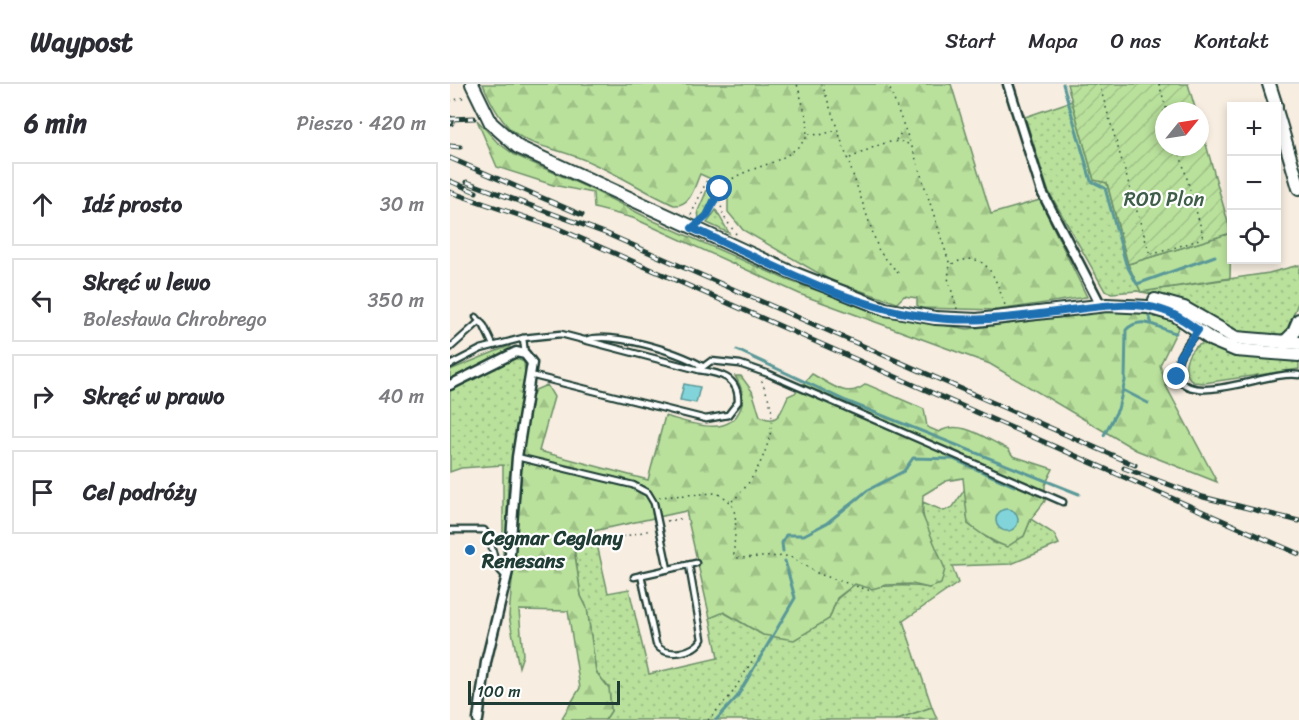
<!DOCTYPE html>
<html lang="pl">
<meta charset="utf-8">
<style>
:root{--surface:#fff;--page:#f7f7f7;--text:#2b2b33;--muted:#7c7c81;--line:#e1e1e2}
body{margin:0;font-family:Sriracha,sans-serif;background:var(--page);color:var(--text)}
.controls{position:absolute;right:18px;top:18px;display:grid;overflow:hidden;border-radius:0px;box-shadow:0 3px 9px #0003}
.controls button{width:54px;height:54px;display:grid;place-items:center;padding:0;border:0;border-bottom:2px solid var(--line);background:var(--surface);color:var(--text);font:30px sans-serif}
.compass{position:absolute;left:705px;top:18px;width:54px;height:54px;border-radius:50%;background:var(--surface);box-shadow:0 3px 9px #0003;rotate:60deg}
.scale{position:absolute;left:18px;bottom:15px;width:152px;box-sizing:border-box;padding-left:6px;border:3px solid #1f3d34;border-top:0;font-size:16px;line-height:21px;white-space:nowrap;color:#1f3d34;-webkit-text-stroke:4px #fff;paint-order:stroke}
.stop{position:absolute;width:18px;height:18px;margin:-14px;border:4px solid #1f6fb2;border-radius:50%;background:#fff}
.stop.end{background:#1f6fb2;border-color:#fff;box-shadow:0 2px 6px #0008}
.list{margin:0;padding:0;list-style:none}
h2{display:flex;justify-content:space-between;align-items:center;height:78px;margin:0;padding:0 24px;font-size:26px}
h2 small{font-size:20px;font-weight:400;color:var(--muted)}
.list li{display:grid;grid-template-columns:39px 1fr auto;gap:18px;align-items:center;box-sizing:border-box;height:84px;margin:0 12px 12px;padding:0 12px;border:2px solid var(--line);border-radius:0px}
.list b{display:block;font-size:22px;white-space:nowrap}
.list p{margin:0;font-size:20px;white-space:nowrap;color:var(--muted)}
.list em{font-size:20px;font-style:normal;color:var(--muted)}
.icon{flex:none;width:33px;height:33px;fill:none;stroke:currentColor;stroke-width:2;stroke-linecap:round;stroke-linejoin:round}
.map{position:relative;flex:none;width:849px;height:636px;overflow:hidden}
header{display:flex;align-items:center;gap:36px;box-sizing:border-box;height:84px;padding:0 30px;background:var(--surface);border-bottom:2px solid var(--line)}
header strong{font-size:28px}
nav{display:flex;gap:33px;margin-inline-start:auto;font-size:21px}
main{display:flex}
aside{flex:1;background:var(--surface)}
.map>svg:first-child{display:block}
</style>
<header>
<strong>Waypost</strong>
<nav><a>Start</a><a>Mapa</a><a>O nas</a><a>Kontakt</a></nav>
</header>
<main>
<aside>
<h2>6 min<small>Pieszo · 420 m</small></h2>
<ul class="list">
<li><svg class="icon" aria-label="ahead" viewBox="0 0 24 24"><path d="M12 20V5M6 11l6-6 6 6"/></svg><div><b>Idź prosto</b></div><em>30 m</em></li>
<li><svg class="icon" aria-label="left" viewBox="0 0 24 24"><path d="M17 20v-9H6M10 6l-5 5 5 5"/></svg><div><b>Skręć w lewo</b><p>Bolesława Chrobrego</p></div><em>350 m</em></li>
<li><svg class="icon" aria-label="right" viewBox="0 0 24 24"><path d="M7 20v-9h11M14 6l5 5-5 5"/></svg><div><b>Skręć w prawo</b></div><em>40 m</em></li>
<li><svg class="icon" aria-label="arrive" viewBox="0 0 24 24"><path d="M6 21V4h12l-3 4 3 4H6"/></svg><div><b>Cel podróży</b></div></li>
</ul>
</aside>
<div class="map">
<svg width="849" height="636" viewBox="0 0 849 636">
<defs>
<pattern id="grass-dots" width="8" height="8" patternUnits="userSpaceOnUse" patternTransform="scale(1.5)"><rect width="8" height="8" fill="#b9e19c"/><path d="M2 2h.1M6 6h.1" fill="none" stroke="#9fc287" stroke-width="1.8" stroke-linecap="round"/></pattern>
<pattern id="forest-firs" width="22" height="20" patternUnits="userSpaceOnUse" patternTransform="scale(1.5)"><rect width="22" height="20" fill="#b9e19c"/><path d="M5 1l3.5 6h-7zM16 11l3.5 6h-7z" fill="#9fc287"/></pattern>
<pattern id="garden-furrows" width="10" height="10" patternUnits="userSpaceOnUse" patternTransform="scale(1.5)"><rect width="10" height="10" fill="#b9e19c"/><path d="M-1 1l2-2M0 10L10 0M9 11l2-2" fill="none" stroke="#9fc287"/></pattern>
</defs>
<rect width="100%" height="100%" fill="#f7ede0"/>
<filter id="ink" filterUnits="userSpaceOnUse"><feTurbulence type="fractalNoise" baseFrequency=".0167" numOctaves="2"/><feDisplacementMap in="SourceGraphic" scale="12" xChannelSelector="R" yChannelSelector="G"/><feConvolveMatrix kernelMatrix="1 2 1 2 8 2 1 2 1" color-interpolation-filters="sRGB"/></filter>
<g filter="url(#ink)">
<g fill="url(#grass-dots)" stroke="#6c8f68" stroke-width="1.5">
<polygon points="622,17 644,95 657,99 678,180 691,208 819,189 849,181 849,216 837,248 827,252 792,249 731,216 687,207 662,209 655,207 598,106 575,33"/>
<polygon points="257,106 264,110 255,129 249,135 248,127"/>
<polygon points="266,126 279,149 257,139"/>
<path d="M754 259 789 272 849 277V285L754 299 743 298C729 285 737 264 754 259Z"/>
<polygon points="65,274 74,278 75,291 58,400 56,464 52,484 50,483 53,478 53,381 11,384 0,388 0,306"/>
<path d="M515 405 518 440 546 460 574 452 581 435 604 450 609 460 561 480 502 482 508 499 453 537 482 623 445 636H155L161 627 159 604 146 588 137 524 131 512 124 464 138 459 144 447 158 509 179 505 199 590 268 574 260 534 273 528 313 551 379 535 387 515 405 500C429 506 453 498 479 504L489 470C479 454 471 436 473 418L494 427 503 423Z"/>
</g>
<g fill="url(#forest-firs)" stroke="#6c8f68" stroke-width="1.5">
<path d="M33 0H501L541 130 590 116 637 213 547 226 471 224 467 221V214L454 212 447 219 382 197 293 146 278 128V102L270 98 267 104 259 101 261 95 250 90C244 103 241 122 224 121 197 109 173 93 146 81 88 53 63 73 33 0Z"/>
<polygon points="27,36 47,58 65,71 145,107 204,137 337,196 446,234 518,245 677,225 698,226 730,240 710,281 716,302 767,398 686,366 540,280 352,211 183,134 144,124 143,109 103,101 47,83"/>
<polygon points="781,149 780,194 691,208 678,180"/>
<polygon points="59,262 61,264 0,296 0,286"/>
<path d="M362 290C381 300 397 316 416 300L474 325 477 343 489 348C511 334 537 356 558 365L563 372 603 385 595 401V417L581 435 574 452 557 463C542 458 530 449 518 440L513 394 496 397 473 411 472 430 495 485 491 500 479 504 462 500 436 501 422 505 405 500 387 514 379 535 344 556 313 551 274 528 260 534 236 427 144 447 138 459 124 464 131 512 137 524 146 588 159 604 161 627 155 636H115L112 634 130 604 118 527 69 526 73 571 69 583 59 532 74 358 80 317 85 306 97 301 104 313 89 367 198 396 215 332C238 338 280 356 291 323 295 311 291 302 285 292H291L302 307 310 332C329 342 331 327 338 312L345 309Z"/>
<polygon points="482,623 487,635 445,636"/>
</g>
<polygon fill="url(#garden-furrows)" stroke="#6c8f68" stroke-width="1.5" points="617,0 738,0 746,27 714,27 714,63 750,63 750,39 781,149 678,180 657,99 644,96"/>
<g fill="#82d4db" stroke="#5a9898" stroke-width="1.5">
<polygon points="234,300 250,303 246,319 230,316"/>
<circle cx="557" cy="436" r="11"/>
</g>
<g fill="none" stroke-linecap="round" stroke-linejoin="round">
<g stroke="#5a9898" stroke-width="3">
<polyline points="613,0 641,97 655,104 676,180 687,200 765,172"/>
<polyline points="699,232 702,240"/>
<polyline points="287,266 396,317 629,410"/>
<polyline points="673,306 698,319"/>
<path d="M654 351 668 325 675 297 676 246C691 230 709 245 726 249"/>
<polyline points="333,467 332,459 336,451 354,451 377,439 418,406 454,387 463,374 503,375 564,402"/>
<polyline points="266,636 287,613 345,514 335,477"/>
</g>
<g stroke="#1f3d34" stroke-width="9">
<g id="lane">
<polyline points="0,36 0,38"/>
<polyline points="26,233 34,242 43,261"/>
<path d="M747 247C737 261 722 276 728 295 748 322 819 286 849 291"/>
<polyline points="73,254 111,250 249,286 261,277 290,280 319,290 613,418"/>
<path d="M136 256C162 247 228 268 252 282"/>
<polyline points="0,264 30,237"/>
<polyline points="0,281 31,265 73,254 75,270"/>
<path d="M80 291 256 335 278 331 288 318C289 293 270 289 249 286"/>
<polyline points="67,373 183,401 198,409 204,419 218,485"/>
<path d="M0 446H34C45 459 41 482 56 492"/>
<path d="M191 491 206 560C215 575 245 569 252 555L239 481"/>
<polyline points="184,493 246,479"/>
</g>
</g>
<g stroke="#1f3d34" stroke-width="13">
<g id="street">
<polyline points="558,0 592,108 651,222"/>
<polyline points="0,301 66,268 75,270 82,279 67,373 59,483 36,578 28,636"/>
</g>
</g>
<g stroke="#1f3d34" stroke-width="16">
<g id="secondary">
<polyline points="22,0 41,39 68,63 338,187 435,225 485,234 527,236 657,221 698,223 725,231 762,256 786,266 849,271"/>
<polyline points="819,0 826,22"/>
<polyline points="826,26 849,104"/>
<polyline points="705,216 734,224 786,254 849,259"/>
<polyline points="834,259 843,250 849,236"/>
</g>
</g>
<g stroke="#1f3d34" stroke-width="1.5" stroke-dasharray="1.5 4.5" stroke-linecap="butt">
<polyline points="372,0 429,167 449,190"/>
<polyline points="438,0 461,61"/>
<polyline points="649,0 700,171 746,157 753,151 728,63"/>
<polyline points="709,0 717,27"/>
<polyline points="0,17 16,13"/>
<polyline points="359,50 370,51 387,46"/>
<polyline points="446,56 453,46"/>
<path d="M400 74C418 67 445 48 462 63L500 181"/>
<polyline points="241,131 258,94"/>
<polyline points="255,135 267,113"/>
<path d="M286 150 274 133 268 111C283 79 330 89 356 54L358 39 347 0"/>
<path d="M507 225 498 194 500 181C537 162 545 194 555 221"/>
<path d="M209 413 265 409C295 418 283 447 284 471L288 474 339 472 369 490 421 507"/>
<path d="M282 417C303 400 322 362 322 333 322 321 316 308 312 297"/>
<polyline points="217,437 234,434"/>
<polyline points="167,454 201,446"/>
<polyline points="258,636 281,611 307,569"/>
</g>
<use href="#lane" stroke="#fff" stroke-width="4.5"/>
<use href="#street" stroke="#fff" stroke-width="8"/>
<use href="#secondary" stroke="#fff" stroke-width="12"/>
<g stroke="#1f3d34" stroke-width="5">
<g id="rail">
<polyline points="0,35 24,34"/>
<polyline points="0,62 10,63"/>
<polyline points="0,74 132,131"/>
<polyline points="0,97 26,108"/>
<polyline points="17,98 155,149 685,381"/>
<polyline points="0,108 107,144 849,470"/>
<polyline points="674,384 753,413 849,437"/>
</g>
</g>
<use href="#rail" stroke="#fff" stroke-width="3" stroke-dasharray="9" stroke-linecap="butt"/>
</g>
</g>
<g fill="none" stroke-linecap="round" stroke-linejoin="round" filter="url(#ink)">
<path stroke="#1f6fb2" stroke-width="8" d="M270 105 257 132 242 144C316 177 391 220 472 232 519 240 566 233 613 227 645 223 680 216 712 226 726 230 736 238 748 246L729 273 727 293"/>
</g>
<circle fill="#1f6fb2" stroke="#fff" stroke-width="2" cx="20" cy="466" r="6"/>
<g text-anchor="middle" stroke-width="4.5" stroke-linejoin="round" paint-order="stroke">
<g font-size="20" fill="#3e5e49" stroke="#fff">
<text x="714" y="122">ROD Plon</text>
</g>
<g font-size="20" font-weight="bold" fill="#1f3d34" stroke="#fff" text-anchor="start">
<text x="32" y="461">Cegmar Ceglany<tspan x="32" dy="23">Renesans</tspan></text>
</g>
</g>
</svg>
<div class="controls">
<button>+</button>
<button>−</button>
<button><svg class="icon" aria-label="locate" viewBox="0 0 24 24"><circle cx="12" cy="12" r="6"/><path d="M12 2v4M12 18v4M2 12h4M18 12h4"/></svg></button>
</div>
<svg class="compass" viewBox="-18 -18 36 36"><path d="M0-13l5 13h-10z" fill="#e53935"/><path d="M0 13l5-13h-10z" fill="#7c7c81"/></svg>
<div class="scale">100 m</div>
<div class="stop" style="left:270px;top:105px"></div>
<div class="stop end" style="left:727px;top:293px"></div>
</div>
</main>
